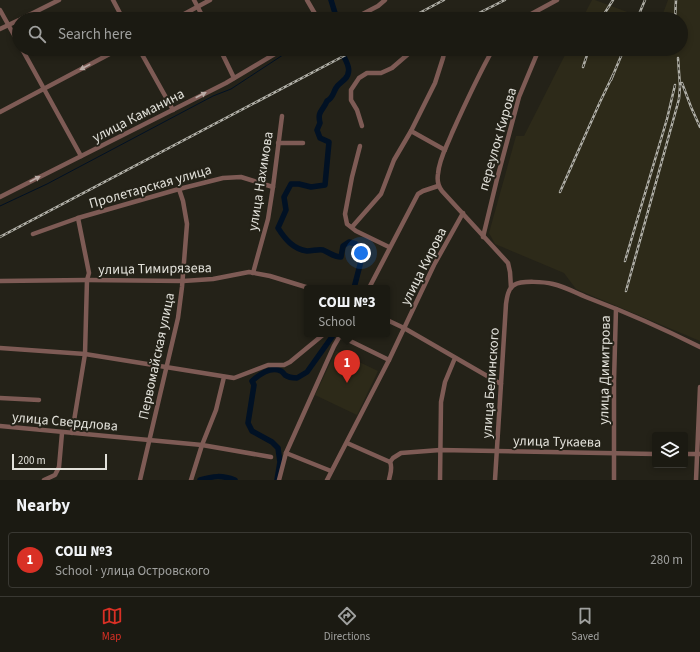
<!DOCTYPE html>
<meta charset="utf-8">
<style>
:root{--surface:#1b1a12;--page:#282720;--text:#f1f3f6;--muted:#a0a19f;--line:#393832;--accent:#d93025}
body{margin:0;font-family:"Source Sans 3",sans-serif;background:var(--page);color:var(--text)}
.controls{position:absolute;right:12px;bottom:12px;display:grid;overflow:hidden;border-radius:4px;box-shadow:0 2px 6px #0003}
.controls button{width:36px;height:36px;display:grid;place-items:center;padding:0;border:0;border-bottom:1px solid var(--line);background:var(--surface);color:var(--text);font:20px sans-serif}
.scale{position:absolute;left:12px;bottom:10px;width:95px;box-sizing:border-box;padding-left:4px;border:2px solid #e2e1da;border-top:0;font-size:11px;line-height:14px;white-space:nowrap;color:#e2e1da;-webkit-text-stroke:3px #242218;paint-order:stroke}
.you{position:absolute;left:361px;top:253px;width:14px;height:14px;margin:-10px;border:3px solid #fff;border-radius:50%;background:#1a73e8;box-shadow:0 0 0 6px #1a73e833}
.badge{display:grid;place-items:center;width:26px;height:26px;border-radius:50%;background:var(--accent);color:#fff;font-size:13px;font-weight:700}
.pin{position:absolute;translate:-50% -33px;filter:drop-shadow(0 1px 2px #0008)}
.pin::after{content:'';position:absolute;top:21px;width:14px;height:12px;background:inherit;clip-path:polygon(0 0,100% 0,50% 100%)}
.popup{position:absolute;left:304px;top:285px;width:86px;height:52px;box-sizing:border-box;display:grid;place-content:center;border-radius:4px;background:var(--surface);filter:drop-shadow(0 1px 3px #0005);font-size:13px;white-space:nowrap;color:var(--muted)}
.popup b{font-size:15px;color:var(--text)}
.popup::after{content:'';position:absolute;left:50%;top:100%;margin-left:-8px;border:8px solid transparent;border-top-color:var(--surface)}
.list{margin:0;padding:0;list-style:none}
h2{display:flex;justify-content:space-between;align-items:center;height:52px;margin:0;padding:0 16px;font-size:17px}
h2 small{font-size:13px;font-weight:400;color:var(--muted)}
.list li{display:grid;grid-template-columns:26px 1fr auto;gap:12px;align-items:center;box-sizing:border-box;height:56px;margin:0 8px 8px;padding:0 8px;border:1px solid var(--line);border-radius:4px}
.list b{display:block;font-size:15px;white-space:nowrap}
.list p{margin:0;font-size:13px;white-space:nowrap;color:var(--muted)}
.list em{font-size:13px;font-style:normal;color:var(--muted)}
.icon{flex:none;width:22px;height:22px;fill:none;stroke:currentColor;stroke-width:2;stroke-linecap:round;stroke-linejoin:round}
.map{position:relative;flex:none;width:700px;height:480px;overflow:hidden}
.search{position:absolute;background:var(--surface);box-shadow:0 2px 6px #0003;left:12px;right:12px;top:12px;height:44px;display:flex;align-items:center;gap:10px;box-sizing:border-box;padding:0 14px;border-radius:22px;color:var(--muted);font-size:15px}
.sheet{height:116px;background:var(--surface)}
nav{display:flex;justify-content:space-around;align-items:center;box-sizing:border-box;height:56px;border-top:1px solid var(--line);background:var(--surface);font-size:11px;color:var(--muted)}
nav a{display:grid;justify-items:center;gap:2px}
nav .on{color:var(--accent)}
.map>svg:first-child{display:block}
</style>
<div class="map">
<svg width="700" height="480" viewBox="0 0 700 480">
<rect width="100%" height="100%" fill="#242218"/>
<g fill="#2d2a19">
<polygon points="592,0 595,0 646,19 582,19"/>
<polygon points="668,0 700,0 700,341 576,289 564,273 495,244 489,233 516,136 524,136 568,49 681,49 681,19 661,19"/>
<polygon points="336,351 378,371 357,415 315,395"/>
</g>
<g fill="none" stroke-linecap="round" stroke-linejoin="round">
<polyline stroke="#011124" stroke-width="1" points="0,206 47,184 213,96 231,89 292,49"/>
<g stroke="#011124" stroke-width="5.5">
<polyline points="331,0 335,13 336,19"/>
<path d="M340 49C344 58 354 70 345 79 342 82 338 84 336 88 333 93 333 98 327 101 323 111 317 111 320 123L317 130 320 138 329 142 325 185 311 187 299 184H291L284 197 286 210 278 228C285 239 293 249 307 251 313 251 318 249 323 250 330 253 334 257 341 257L343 246 349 242 356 244 361 261 354 288"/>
<path d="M200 480C213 476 222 475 235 480"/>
<path d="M277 480 280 462 278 448 272 442 252 431 248 423 254 385 252 381C259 375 270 366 281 371 283 372 284 374 285 375 289 378 293 378 297 378L307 372 334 334"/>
</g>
<g stroke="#7e5b55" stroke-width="4.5">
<polyline points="113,0 123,19"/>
<polyline points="194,0 204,19"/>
<polyline points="307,0 318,19"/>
<polyline points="0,10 19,44"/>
<polyline points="21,19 59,0"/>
<polyline points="175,19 210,0"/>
<polyline points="353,19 378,6 385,0"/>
<polyline points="522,19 557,0"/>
<polyline points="0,29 19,20"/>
<polyline points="22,49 81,156"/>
<polyline points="139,49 173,110"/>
<polyline points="220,49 234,78"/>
<path d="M493 49C478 76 465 104 452 133 447 146 439 159 438 174 437 180 438 186 442 191L508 263 510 272 511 288"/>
<polyline points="0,112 119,49"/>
<polyline points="362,126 357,110 351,100 351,90 359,78 367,73 381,73 392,68 414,49"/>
<polyline points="411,131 445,150"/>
<polyline points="278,143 303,143"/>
<polyline points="360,146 352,177 345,214 347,224 356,231 389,247"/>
<polyline points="0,197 226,83 283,49"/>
<polyline points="352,227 381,194 394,160 411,131 435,83 443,58 445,49"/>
<polyline points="33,234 78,218 179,189 223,178 241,177 273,187"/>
<polyline points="483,237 497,179 519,97 539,49"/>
<polyline points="253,273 268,219 273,187 282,116"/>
<polyline points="0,281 87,280 183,281 213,279 249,272 270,276 309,288"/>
<polyline points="369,288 418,194 423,191 438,186"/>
<polyline points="387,320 404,328 501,384"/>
<polyline points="340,336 389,360"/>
<polyline points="0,348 85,354 234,378 268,365 284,365 290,362 324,334"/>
<polyline points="0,398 39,400"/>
<polyline points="0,426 202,445 271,457"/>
<polyline points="72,433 85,354 87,280 89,273 78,218"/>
<polyline points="347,443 390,462"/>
<polyline points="286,453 331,471"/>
<polyline points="685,454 700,454"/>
<polyline points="390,462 393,458 401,453 440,450 655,454"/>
<polyline points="44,480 55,475 59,467 62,433"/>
<polyline points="140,480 178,318 182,287 187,224 183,201 179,189"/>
<polyline points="191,480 202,445 216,410 224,377"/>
<polyline points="279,480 286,453 334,346 341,334"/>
<polyline points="327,480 389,360 434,265 463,213"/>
<path d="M389 480C390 474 393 468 390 462"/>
<polyline points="440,480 441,402 445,382 455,358"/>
<path d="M495 480 506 304C507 297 508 289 514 285 522 280 545 282 553 284 566 287 578 294 591 299 628 313 664 329 700 347"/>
<polyline points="614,480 614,381 616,309"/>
<polyline points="696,480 700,387"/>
</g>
<g stroke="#b2b1a9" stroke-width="2.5">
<g id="rail">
<polyline points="408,19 444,0"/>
<polyline points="467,19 505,0"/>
<polyline points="601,19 613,0"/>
<polyline points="637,19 645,0"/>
<polyline points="675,19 676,0"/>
<polyline points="583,67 589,49"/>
<polyline points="611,80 624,49"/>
<polyline points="682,83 691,107 700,127"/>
<polyline points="560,192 600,102 613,75"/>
<polyline points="0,237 357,49"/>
<polyline points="625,261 667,119 675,85"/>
<polyline points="626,291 679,99 680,86 678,58"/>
</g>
</g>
<use href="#rail" stroke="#242218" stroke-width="1" stroke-dasharray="3" stroke-linecap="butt"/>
</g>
<defs><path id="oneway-solid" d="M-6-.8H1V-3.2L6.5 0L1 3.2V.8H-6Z"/></defs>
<g fill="#baaba5">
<use href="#oneway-solid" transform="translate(85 67) rotate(152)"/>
<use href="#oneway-solid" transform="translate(201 95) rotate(-27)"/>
<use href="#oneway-solid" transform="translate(35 179) rotate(-27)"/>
</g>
<g text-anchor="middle" stroke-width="4" stroke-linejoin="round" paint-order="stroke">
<g font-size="14" fill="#e2e1da" stroke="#242218">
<text transform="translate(138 115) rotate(-27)" y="5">улица Каманина</text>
<text transform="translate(497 139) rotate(-74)" y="5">переулок Кирова</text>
<text transform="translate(260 181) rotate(-81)" y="5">улица Нахимова</text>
<text transform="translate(150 186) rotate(-16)" y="5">Пролетарская улица</text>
<text transform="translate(423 266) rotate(-63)" y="5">улица Кирова</text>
<text transform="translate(155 268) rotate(-1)" y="5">улица Тимирязева</text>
<text transform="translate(156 356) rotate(-78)" y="5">Первомайская улица</text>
<text transform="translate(604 370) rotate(-89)" y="5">улица Димитрова</text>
<text transform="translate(490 383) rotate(-86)" y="5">улица Белинского</text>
<text transform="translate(65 421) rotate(5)" y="5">улица Свердлова</text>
<text transform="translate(557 441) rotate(1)" y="5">улица Тукаева</text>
</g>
</g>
</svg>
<div class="controls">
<button><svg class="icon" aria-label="layers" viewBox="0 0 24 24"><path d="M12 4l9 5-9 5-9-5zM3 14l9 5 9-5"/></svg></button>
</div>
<div class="scale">200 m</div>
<div class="you"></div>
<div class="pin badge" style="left:347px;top:383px">1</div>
<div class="popup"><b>СОШ №3</b>School</div>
<div class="search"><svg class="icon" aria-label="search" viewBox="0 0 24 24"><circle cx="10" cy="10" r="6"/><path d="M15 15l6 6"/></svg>Search here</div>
</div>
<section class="sheet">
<h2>Nearby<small></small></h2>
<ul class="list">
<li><span class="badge">1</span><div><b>СОШ №3</b><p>School · улица Островского</p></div><em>280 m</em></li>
</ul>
</section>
<nav>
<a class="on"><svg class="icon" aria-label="map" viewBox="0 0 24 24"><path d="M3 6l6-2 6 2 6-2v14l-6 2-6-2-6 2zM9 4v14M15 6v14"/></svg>Map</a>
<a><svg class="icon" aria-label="directions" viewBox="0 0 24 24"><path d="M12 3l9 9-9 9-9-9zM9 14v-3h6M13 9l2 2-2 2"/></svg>Directions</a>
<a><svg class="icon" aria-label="saved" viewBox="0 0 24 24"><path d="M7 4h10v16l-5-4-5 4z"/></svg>Saved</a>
</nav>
